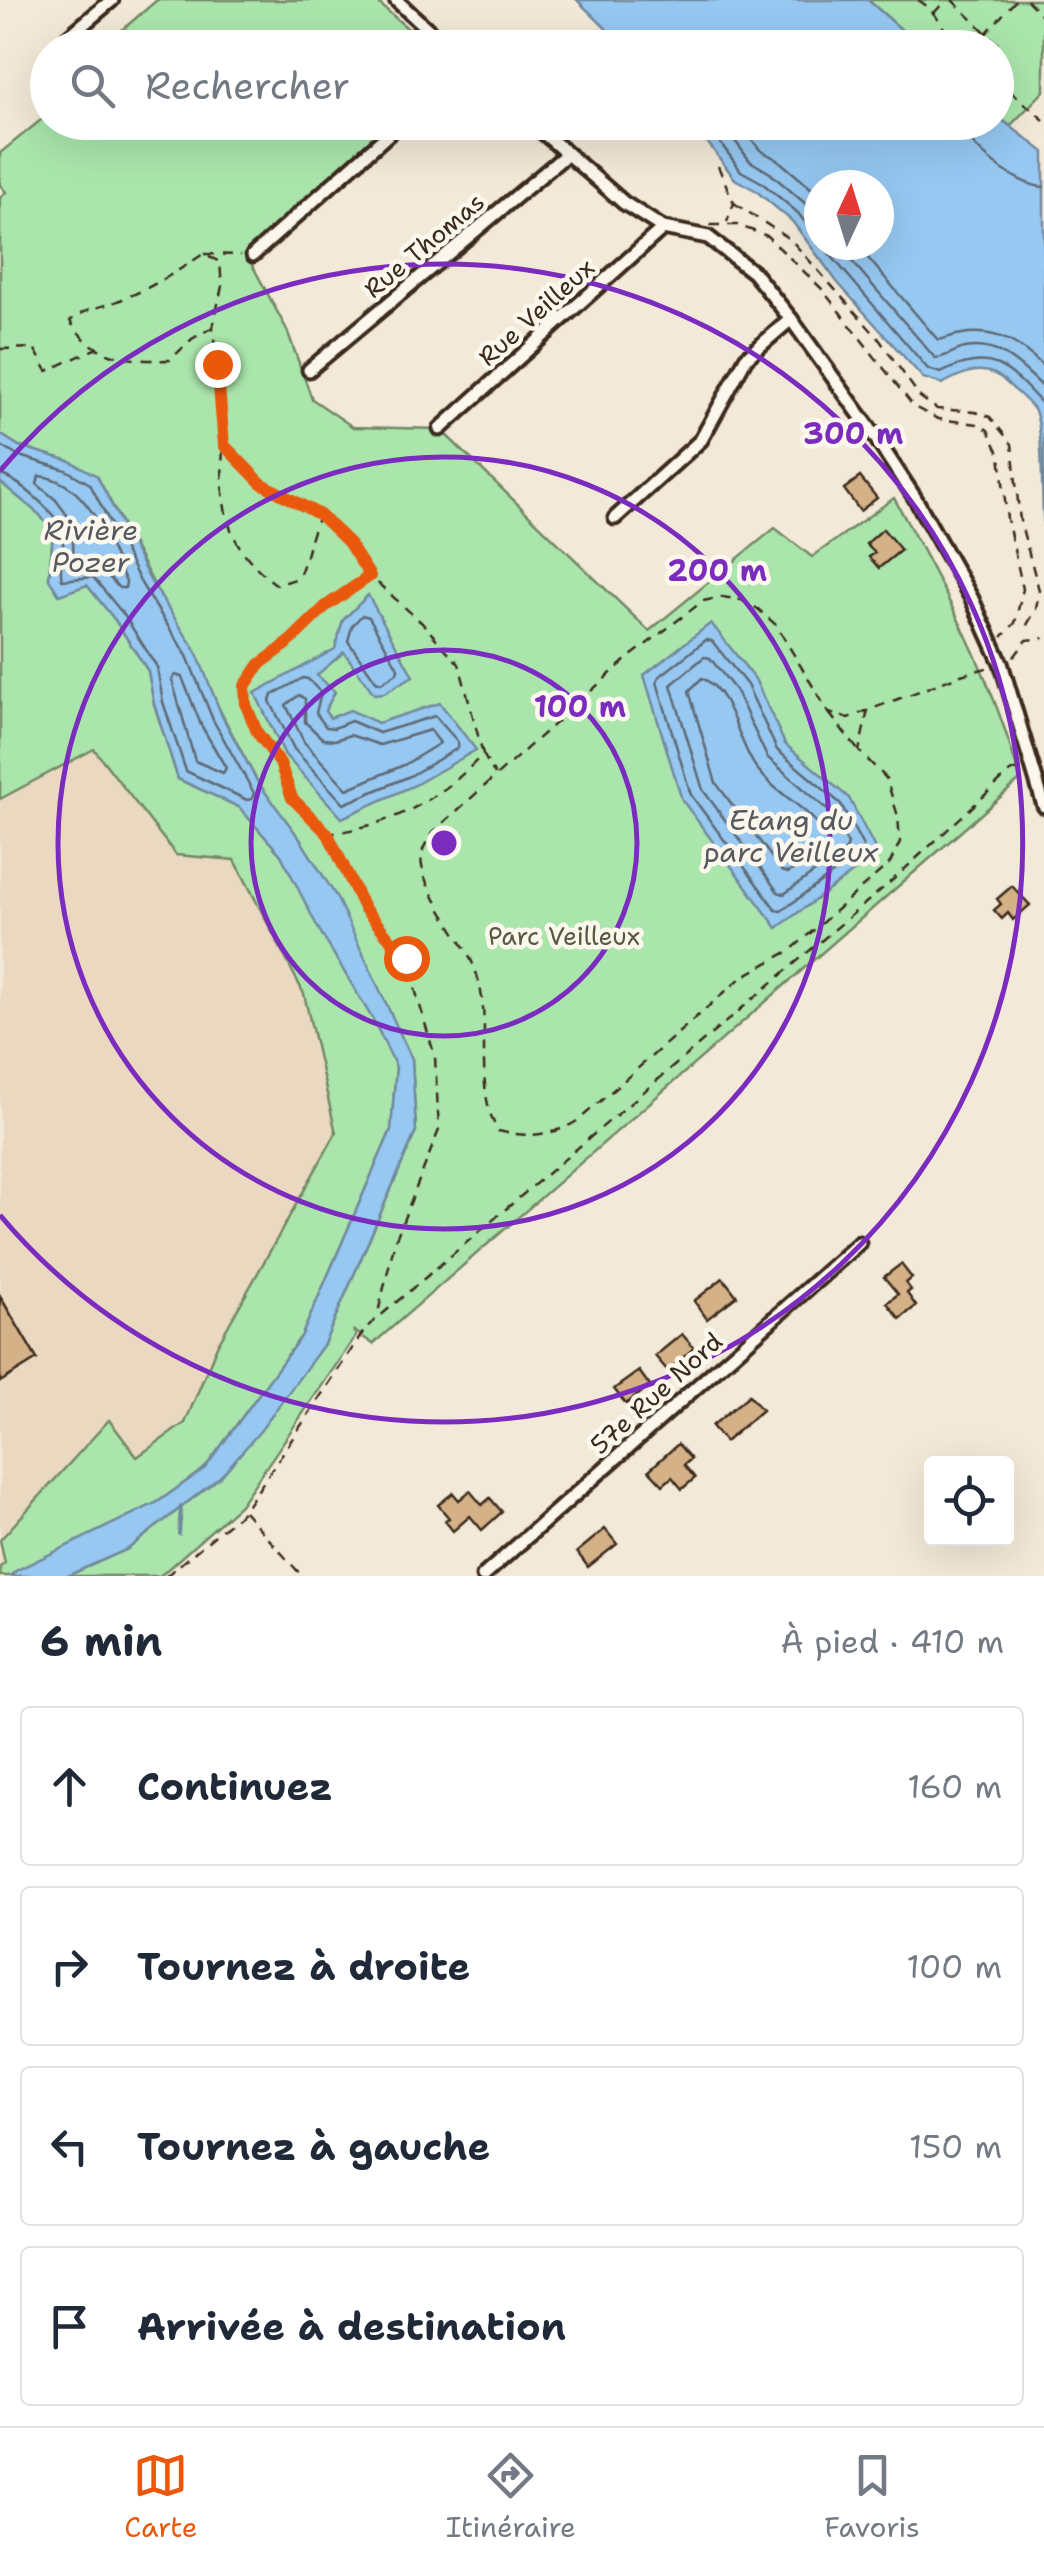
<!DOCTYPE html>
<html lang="fr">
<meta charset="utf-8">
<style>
:root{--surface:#fff;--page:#f2f2f3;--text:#1f2937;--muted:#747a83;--line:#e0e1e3;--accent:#ea580c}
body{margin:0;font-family:"Shantell Sans",sans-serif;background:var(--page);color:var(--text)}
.controls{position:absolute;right:30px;bottom:30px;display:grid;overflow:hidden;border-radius:10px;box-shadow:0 10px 40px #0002}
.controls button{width:90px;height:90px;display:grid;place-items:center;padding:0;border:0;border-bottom:2px solid var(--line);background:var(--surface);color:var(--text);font:50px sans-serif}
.compass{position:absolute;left:804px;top:170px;width:90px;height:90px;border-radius:50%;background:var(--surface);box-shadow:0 10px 40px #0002;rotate:4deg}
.stop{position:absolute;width:30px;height:30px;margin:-22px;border:8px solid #ea580c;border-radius:50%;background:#fff}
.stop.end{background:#ea580c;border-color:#fff;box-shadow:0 2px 10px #0008}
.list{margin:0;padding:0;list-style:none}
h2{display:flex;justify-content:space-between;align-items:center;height:130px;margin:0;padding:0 40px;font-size:42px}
h2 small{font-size:32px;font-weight:400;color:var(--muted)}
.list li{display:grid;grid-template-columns:65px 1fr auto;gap:30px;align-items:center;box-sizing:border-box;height:160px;margin:0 20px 20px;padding:0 20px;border:2px solid var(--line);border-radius:10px}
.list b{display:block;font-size:38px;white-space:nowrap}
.list em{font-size:32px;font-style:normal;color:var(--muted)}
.icon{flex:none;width:55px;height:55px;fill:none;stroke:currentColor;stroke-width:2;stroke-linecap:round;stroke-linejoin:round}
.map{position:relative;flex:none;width:1044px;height:1576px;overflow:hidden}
.search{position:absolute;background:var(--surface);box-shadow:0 10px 40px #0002;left:30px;right:30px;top:30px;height:110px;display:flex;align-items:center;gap:25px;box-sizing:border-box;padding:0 35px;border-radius:55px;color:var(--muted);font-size:38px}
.sheet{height:850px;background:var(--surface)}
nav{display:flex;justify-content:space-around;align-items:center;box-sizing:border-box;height:140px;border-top:2px solid var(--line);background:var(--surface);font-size:28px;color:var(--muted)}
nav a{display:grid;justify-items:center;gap:5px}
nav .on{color:var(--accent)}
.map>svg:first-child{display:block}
</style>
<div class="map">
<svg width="1044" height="1576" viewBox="0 0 1044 1576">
<rect width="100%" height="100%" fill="#f3e9d8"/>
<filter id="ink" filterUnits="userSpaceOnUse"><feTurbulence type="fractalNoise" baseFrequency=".01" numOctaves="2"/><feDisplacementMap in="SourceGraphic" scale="20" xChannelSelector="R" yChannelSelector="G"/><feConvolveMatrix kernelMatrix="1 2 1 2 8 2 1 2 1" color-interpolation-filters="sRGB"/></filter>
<g filter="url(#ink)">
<polygon fill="#ead8c0" points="94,749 176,855 235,860 304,994 336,1134 217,1346 185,1423 137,1457 109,1421 0,1567 0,799"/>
<g fill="#aae6ac" stroke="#728865" stroke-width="2.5">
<polygon points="157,0 375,0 429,47 102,47"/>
<polygon points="868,0 1044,0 1044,91 1010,126 997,116 996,48 921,47"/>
<path d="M47 115 48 122 390 123 249 259 287 330 312 399 353 427 440 429 649 631 775 528 812 557 894 498C944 589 994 679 1020 780L373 1344 353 1330 356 1336 240 1505 160 1576H67L128 1549 221 1476 324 1344 416 1131 412 1059 257 781 97 476 19 446 0 434V198L6 192 0 185V153Z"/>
<polygon points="0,482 40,515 53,533 49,579 59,594 87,585 115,620 148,671 154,704 178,779 239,807 281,855 375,1023 396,1067 391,1130 302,1335 205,1468 158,1502 10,1576 0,1576 0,1567 5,1563 0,1540 109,1420 137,1457 185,1423 217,1346 336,1133 304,994 235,860 176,855 94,749 0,799"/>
</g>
<g fill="#96c8f2" stroke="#72899d" stroke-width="2.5" fill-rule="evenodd">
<polygon points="577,0 868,0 921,47 625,47"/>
<path d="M997 116 1044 152V530C1041 502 1044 431 1035 411 1029 401 1015 391 1007 383 986 362 964 372 942 384L923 378 838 283 792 221 755 190 735 179 693 123 996 122ZM819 185H879V245H819Z"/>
<polygon points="0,434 19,446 70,461 97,476 150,580 196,651 222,716 257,781 300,839 336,896 412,1059 416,1131 324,1344 261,1430 221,1476 128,1549 67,1576 10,1576 17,1570 158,1502 205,1468 302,1335 391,1130 396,1067 375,1023 318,928 281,855 239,807 178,779 154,704 148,671 115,620 87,585 59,595 49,579 53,533 40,515 0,482"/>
<polygon points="368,595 413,676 384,693 374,694 344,652 317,675 335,692 325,711 330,718 350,710 378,723 440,703 476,750 415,785 342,818 285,755 255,693 335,649 343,620"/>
<polygon points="711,623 755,679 785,744 849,798 878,854 777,928 682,800 644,675"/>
</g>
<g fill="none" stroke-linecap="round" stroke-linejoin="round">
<g stroke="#5f6973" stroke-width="2.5">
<polyline points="705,122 741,171 761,182 798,213 819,241"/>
<polyline points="721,122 750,161 770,173 807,205 819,220"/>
<polyline points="739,122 760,150 778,160 819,195"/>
<path d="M960 122C968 148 1017 186 1044 187"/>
<path d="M822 245 928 369 941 373C992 346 1010 369 1044 406"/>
<path d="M838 245 935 358C946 358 954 350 965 348 1000 342 1021 366 1044 388"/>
<path d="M857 245 938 340C946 339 953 335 962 334 996 328 1021 344 1044 367"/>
<path d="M0 445 16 455 66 470 90 484 142 585 187 656 213 720 254 793 252 799 247 800 186 771 163 702 157 667 124 615 93 577 62 580C58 565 65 548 63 533 59 515 16 477 0 475"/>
<path d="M39 476C90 481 106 541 126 582L125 588H119L99 566 74 562 72 522 56 500 37 484Z"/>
<polygon points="362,615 369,617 398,668 397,673 381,683 376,681 348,641 352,626"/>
<polygon points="706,640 712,641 747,685 777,750 841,804 864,848 862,853 781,911 776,910 691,795 657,682 659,677"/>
<polygon points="704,657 710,658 736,691 767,757 830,812 848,844 846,850 784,894 778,892 703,790 671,685"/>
<polygon points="175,675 182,677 201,725 226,768 223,773 195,761 172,680"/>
<polygon points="303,678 308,679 321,693 316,713 326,727 334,728 351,721 379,733 435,716 458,742 458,748 410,776 344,804 294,749 270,701 272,695"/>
<path d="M702 678C732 691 737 741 755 766 775 795 811 807 828 839L827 845 788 873 782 871 716 783 689 691Z"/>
<polygon points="299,695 305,699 305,722 323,739 335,740 350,735 380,745 430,730 440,743 404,765 347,789 304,742 286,705"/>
</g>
<polyline stroke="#72899d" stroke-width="4" points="179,1534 181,1507"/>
</g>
<g fill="#d5b187" stroke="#3b2a1e" stroke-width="2.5">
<polygon points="860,477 877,498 860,511 844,489"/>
<polygon points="883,529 901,550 879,568 869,557 875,553 866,544"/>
<polygon points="1012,886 1030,905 1013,920 1008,913 1002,919 994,910 1001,904 997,899"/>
<polygon points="901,1264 912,1278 906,1283 911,1290 907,1293 916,1306 900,1319 887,1303 898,1294 884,1277"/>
<polygon points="723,1278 737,1296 707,1319 694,1301"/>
<polygon points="0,1296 37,1359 0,1382"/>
<polygon points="682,1334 694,1348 668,1371 655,1356"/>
<polygon points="639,1371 650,1386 626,1404 614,1389"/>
<polygon points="749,1395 762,1410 725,1442 712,1426"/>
<polygon points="678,1444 691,1459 684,1465 695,1478 682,1489 672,1477 663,1485 649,1470"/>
<polygon points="470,1491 482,1505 490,1498 502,1512 482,1530 470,1516 453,1531 445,1521 449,1518 438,1505 453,1493 459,1500"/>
<polygon points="605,1529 617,1544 588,1567 577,1552"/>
</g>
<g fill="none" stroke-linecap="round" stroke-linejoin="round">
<g stroke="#3b2a1e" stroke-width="19">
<g id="minor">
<polyline points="396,0 448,48"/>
<polyline points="67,38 112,0"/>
<polyline points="531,122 624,203 663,228 708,237 754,273 791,319 868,426 915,498 972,599 1001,663 1044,806"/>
<polyline points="253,255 402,122"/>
<polyline points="309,370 567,154"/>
<polyline points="440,429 663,228"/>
<polyline points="615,518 701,440 746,358 791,319"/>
<polyline points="483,1576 859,1243"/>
</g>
</g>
<g stroke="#3b2a1e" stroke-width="2.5" stroke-dasharray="10 8" stroke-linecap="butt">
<path d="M918 0C939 12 943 33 960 48"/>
<polyline points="952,0 1002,48"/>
<polyline points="1027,0 1044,17"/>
<polyline points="934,13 946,0"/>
<polyline points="973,48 1016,0"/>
<polyline points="996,79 1044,120"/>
<polyline points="718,166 734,203 727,222"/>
<polyline points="734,203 791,240 879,339 920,397 937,409 975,412 990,417 1012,444 1020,521 1039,590 1036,609 1023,632"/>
<polyline points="710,225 737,225 767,236 821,288 914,407 938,419 978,424 988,430 1000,455 1007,519 1023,589 1015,623 1002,637"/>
<polyline points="204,254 241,255"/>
<path d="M213 327 192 339 170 360C128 361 93 358 70 321 88 307 100 308 120 300 149 289 177 272 203 254L220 262 222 286 213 327 223 445"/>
<polyline points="0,349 34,348 47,371 97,348"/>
<path d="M320 515 261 483 223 445C220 509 224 545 277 585L298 578C309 554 308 537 320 515L348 542 369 575"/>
<polyline points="1014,657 1027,640 1044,638"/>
<path d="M868 710 859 751 886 778 898 816 900 842 890 863 791 950 742 977 580 1119C555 1136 528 1138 498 1131 472 1086 494 1025 476 972 466 940 415 885 422 853 423 847 429 839 432 833L627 659 703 601 722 597 741 600 758 609 776 625 829 713 848 718 961 675 990 667"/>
<polyline points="829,713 858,750"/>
<path d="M483 754 459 664 422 623 370 576C345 593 249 664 245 689 241 716 263 739 277 758 285 769 285 783 291 794 298 809 316 822 327 834 392 825 438 802 483 754L495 775"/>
<polyline points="327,834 363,908 406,958 435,1057 439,1130 395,1241 377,1317"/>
<polyline points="244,1511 302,1576"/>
<polyline points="166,1576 244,1511 366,1328 895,878 1010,772 1021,768"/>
</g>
<use href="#minor" stroke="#fbf7ec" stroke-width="11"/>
</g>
</g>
<g fill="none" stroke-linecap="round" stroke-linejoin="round" filter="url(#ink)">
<polyline stroke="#ea580c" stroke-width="12" points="217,364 224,445 261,483 320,515 348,542 370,576 326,606 286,645 260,664 245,686 246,705 257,732 280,763 292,798 328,834 364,908 406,958"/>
</g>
<g fill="none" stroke="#7b2cbf" stroke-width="5">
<circle cx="444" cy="843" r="193"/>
<circle cx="444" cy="843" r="386"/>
<path d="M0 471A579 579 0 1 1 0 1215"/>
</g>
<g text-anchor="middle" stroke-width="9" stroke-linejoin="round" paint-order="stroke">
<g font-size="25" fill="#3b2a1e" stroke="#fbf7ec">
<text transform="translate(424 245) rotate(-40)" y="9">Rue Thomas</text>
<text transform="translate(536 312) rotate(-42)" y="9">Rue Veilleux</text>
<text transform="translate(656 1393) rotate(-42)" y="9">57e Rue Nord</text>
</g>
<g font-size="25" fill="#575942" stroke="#fbf7ec">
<text x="564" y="945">Parc Veilleux</text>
</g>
<g font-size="28" font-style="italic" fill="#56595e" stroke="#fbf7ec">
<text x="91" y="540">Rivière<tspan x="91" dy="32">Pozer</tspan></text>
<text x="791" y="830">Etang du<tspan x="791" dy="32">parc Veilleux</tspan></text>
</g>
</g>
<circle cx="444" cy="843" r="15" fill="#7b2cbf" stroke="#fbf7ec" stroke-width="5"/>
<g font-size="30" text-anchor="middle" font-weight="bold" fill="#7b2cbf" stroke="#fbf7ec" stroke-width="9" stroke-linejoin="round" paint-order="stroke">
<text x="853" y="444">300 m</text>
<text x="717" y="581">200 m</text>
<text x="580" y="717">100 m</text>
</g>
</svg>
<div class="controls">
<button><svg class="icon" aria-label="locate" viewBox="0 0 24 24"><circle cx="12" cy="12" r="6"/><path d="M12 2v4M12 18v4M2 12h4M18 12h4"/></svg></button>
</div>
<svg class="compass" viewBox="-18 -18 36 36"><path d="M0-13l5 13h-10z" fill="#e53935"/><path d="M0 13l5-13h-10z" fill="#747a83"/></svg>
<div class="stop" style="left:406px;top:958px"></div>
<div class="stop end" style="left:217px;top:364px"></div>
<div class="search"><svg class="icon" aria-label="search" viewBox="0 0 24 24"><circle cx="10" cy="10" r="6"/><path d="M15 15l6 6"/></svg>Rechercher</div>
</div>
<section class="sheet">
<h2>6 min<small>À pied · 410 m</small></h2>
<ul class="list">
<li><svg class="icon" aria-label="ahead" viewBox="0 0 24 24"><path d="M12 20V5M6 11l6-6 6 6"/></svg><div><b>Continuez</b></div><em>160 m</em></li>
<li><svg class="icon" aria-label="right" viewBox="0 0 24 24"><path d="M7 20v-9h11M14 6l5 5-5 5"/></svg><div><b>Tournez à droite</b></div><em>100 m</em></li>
<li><svg class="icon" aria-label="left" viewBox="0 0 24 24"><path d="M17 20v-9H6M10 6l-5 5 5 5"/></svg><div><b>Tournez à gauche</b></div><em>150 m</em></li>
<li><svg class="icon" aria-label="arrive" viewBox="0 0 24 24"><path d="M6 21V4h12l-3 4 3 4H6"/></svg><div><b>Arrivée à destination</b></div></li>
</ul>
</section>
<nav>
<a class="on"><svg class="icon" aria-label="map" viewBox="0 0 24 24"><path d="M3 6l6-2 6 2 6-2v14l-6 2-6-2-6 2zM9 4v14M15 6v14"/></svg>Carte</a>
<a><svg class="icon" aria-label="directions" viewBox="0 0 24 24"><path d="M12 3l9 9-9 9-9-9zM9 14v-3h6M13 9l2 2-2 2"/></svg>Itinéraire</a>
<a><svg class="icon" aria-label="saved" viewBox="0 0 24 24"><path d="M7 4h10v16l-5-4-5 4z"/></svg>Favoris</a>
</nav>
